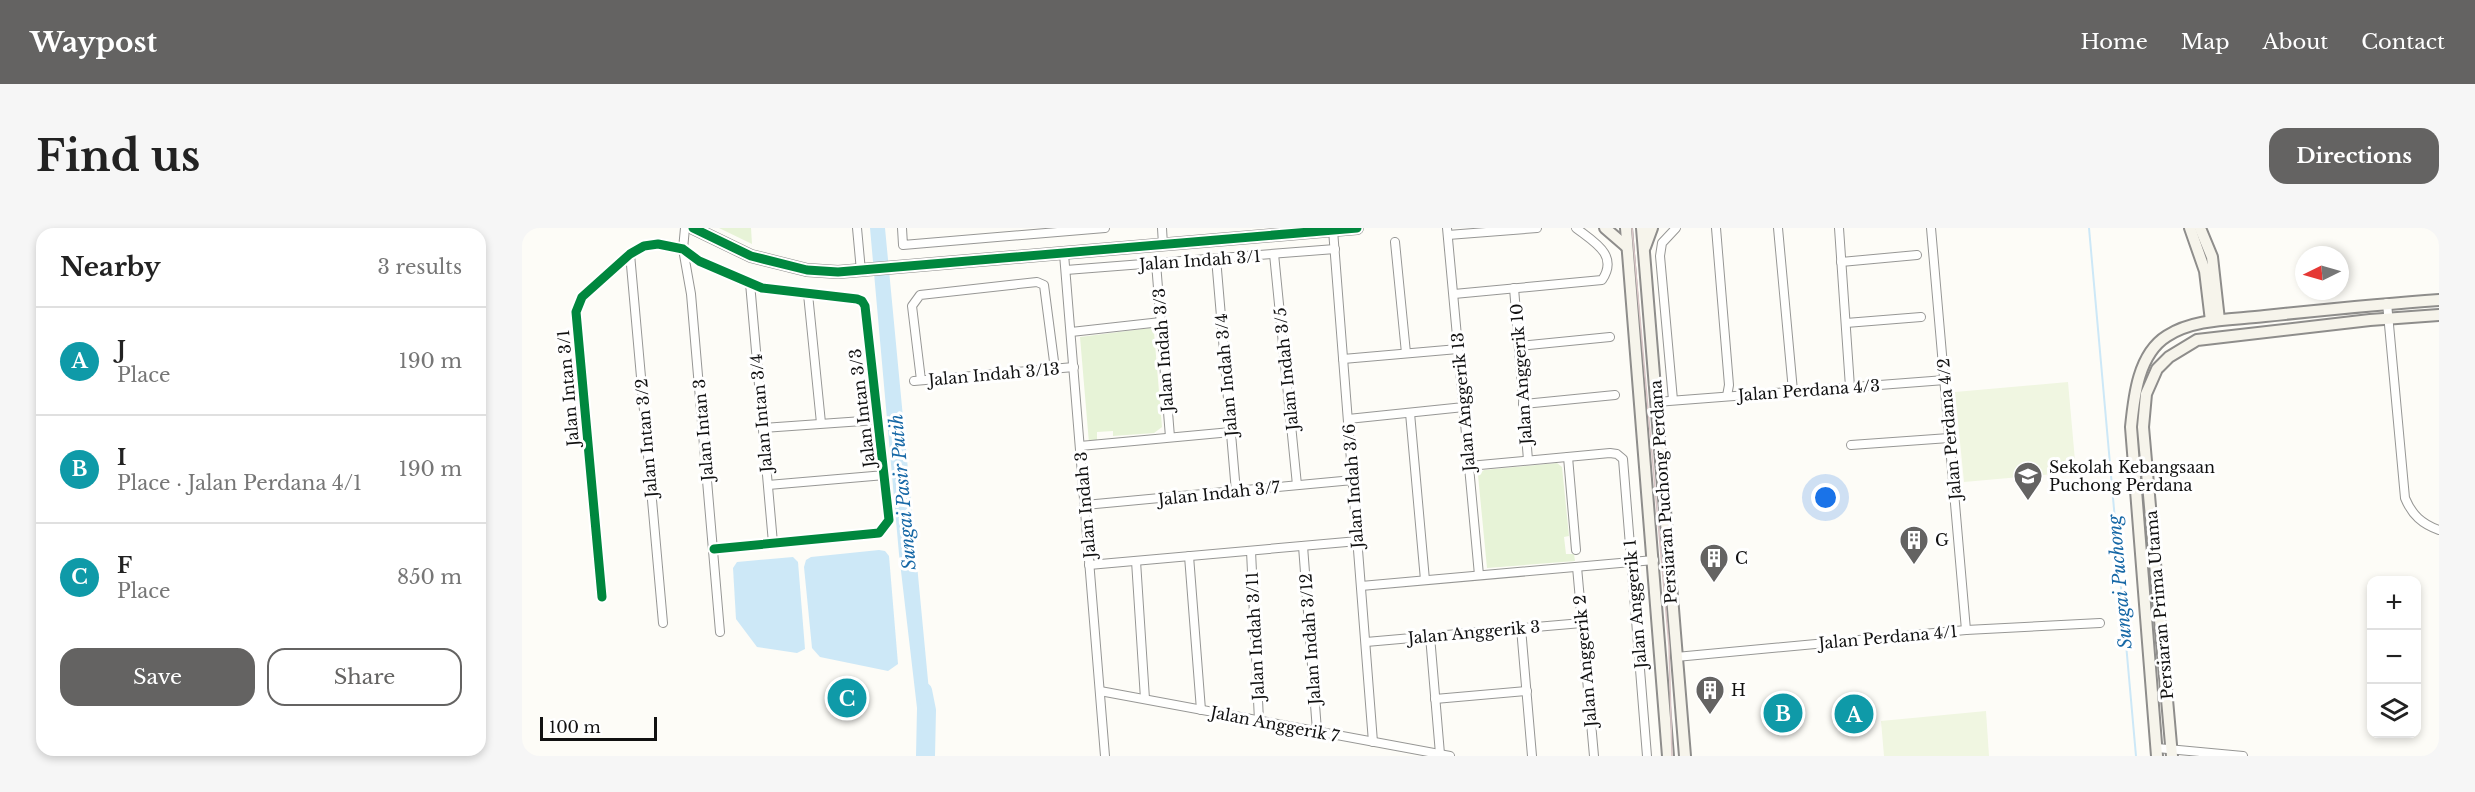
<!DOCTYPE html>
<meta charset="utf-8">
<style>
:root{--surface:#fff;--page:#f6f6f6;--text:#222;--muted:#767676;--line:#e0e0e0;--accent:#646362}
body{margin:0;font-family:"Libre Baskerville",serif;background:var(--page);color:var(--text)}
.controls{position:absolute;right:18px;bottom:18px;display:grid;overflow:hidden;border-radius:12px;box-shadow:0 3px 9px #0003}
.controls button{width:54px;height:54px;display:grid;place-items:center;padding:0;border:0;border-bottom:2px solid var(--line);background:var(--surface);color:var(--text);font:30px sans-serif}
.compass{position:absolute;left:1773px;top:18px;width:54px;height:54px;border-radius:50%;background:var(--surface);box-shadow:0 3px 9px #0003;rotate:265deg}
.scale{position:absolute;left:18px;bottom:15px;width:117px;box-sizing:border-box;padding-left:6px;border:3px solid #111;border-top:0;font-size:16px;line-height:21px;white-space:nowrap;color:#111;-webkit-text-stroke:4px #fff;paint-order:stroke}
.you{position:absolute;left:1304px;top:270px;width:21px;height:21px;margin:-15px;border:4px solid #fff;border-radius:50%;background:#1a73e8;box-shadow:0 0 0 9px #1a73e833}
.badge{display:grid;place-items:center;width:39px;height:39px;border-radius:50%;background:var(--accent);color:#fff;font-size:20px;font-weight:700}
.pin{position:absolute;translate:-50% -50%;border:3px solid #fff;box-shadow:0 2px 6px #0006}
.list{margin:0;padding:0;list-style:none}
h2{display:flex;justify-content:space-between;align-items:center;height:78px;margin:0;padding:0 24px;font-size:26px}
h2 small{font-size:20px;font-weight:400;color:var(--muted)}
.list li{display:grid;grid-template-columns:39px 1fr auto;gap:18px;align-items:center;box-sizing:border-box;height:108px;padding:0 24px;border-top:2px solid var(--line)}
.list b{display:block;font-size:22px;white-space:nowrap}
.list p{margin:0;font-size:20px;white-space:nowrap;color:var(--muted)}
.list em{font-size:20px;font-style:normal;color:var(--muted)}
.actions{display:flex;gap:12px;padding:18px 24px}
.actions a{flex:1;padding:14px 0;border:2px solid var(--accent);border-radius:18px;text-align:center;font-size:21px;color:var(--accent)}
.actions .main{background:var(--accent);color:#fff}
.icon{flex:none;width:33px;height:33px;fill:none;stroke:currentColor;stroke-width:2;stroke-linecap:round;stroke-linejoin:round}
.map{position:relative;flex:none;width:1917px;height:528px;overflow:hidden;border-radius:18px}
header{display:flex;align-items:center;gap:36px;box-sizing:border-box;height:84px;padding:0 30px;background:var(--accent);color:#fff}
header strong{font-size:28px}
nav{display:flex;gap:33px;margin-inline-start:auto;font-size:21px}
.intro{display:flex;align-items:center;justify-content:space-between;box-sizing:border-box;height:144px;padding:0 36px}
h1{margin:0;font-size:42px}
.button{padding:15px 27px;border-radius:18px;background:var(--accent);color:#fff;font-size:21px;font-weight:700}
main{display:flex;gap:36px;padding:0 36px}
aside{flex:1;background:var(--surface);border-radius:18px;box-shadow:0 3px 9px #0003}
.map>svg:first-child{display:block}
</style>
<header>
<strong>Waypost</strong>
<nav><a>Home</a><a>Map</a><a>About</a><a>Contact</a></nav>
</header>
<div class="intro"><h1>Find us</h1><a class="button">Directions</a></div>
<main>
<aside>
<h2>Nearby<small>3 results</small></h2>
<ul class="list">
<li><span class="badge" style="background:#0f9aa8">A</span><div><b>J</b><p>Place</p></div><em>190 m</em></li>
<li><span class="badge" style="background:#0f9aa8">B</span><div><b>I</b><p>Place · Jalan Perdana 4/1</p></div><em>190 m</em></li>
<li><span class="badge" style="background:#0f9aa8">C</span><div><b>F</b><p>Place</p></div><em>850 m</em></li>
</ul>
<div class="actions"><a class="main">Save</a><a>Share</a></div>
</aside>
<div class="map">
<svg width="1917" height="528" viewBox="0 0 1917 528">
<rect width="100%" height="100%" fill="#fdfcf7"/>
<g fill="#e7f3d7">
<polygon points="197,0 229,0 230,16"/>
<polygon points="628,100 632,104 640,199 632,205 591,208 591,203 575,204 575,214 567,215 558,109"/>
<polygon points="1035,235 1040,239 1047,308 1042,309 1044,326 1052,326 1053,333 965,340 956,247 962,242"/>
</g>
<g fill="#f0f6e1">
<polygon points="1546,154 1554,244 1442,254 1433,164"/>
<polygon points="1464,483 1467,528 1362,528 1359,493"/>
</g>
<g fill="#cde8f7">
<polygon points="348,0 363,0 407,463 407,528 394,528 395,480 377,326"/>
<polygon points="357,322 363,323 367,328 376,436 366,443 298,429 290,420 282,339 284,332 289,329"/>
<polygon points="271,329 276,334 283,421 275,425 235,419 214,391 211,340 215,334"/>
</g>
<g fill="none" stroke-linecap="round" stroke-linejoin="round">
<polyline stroke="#cde8f7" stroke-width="2" points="1567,0 1614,528"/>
<polyline stroke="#cde8f7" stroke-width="14" points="403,462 407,482 406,528"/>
<g stroke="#979795" stroke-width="10">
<g id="street">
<polyline points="163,0 161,21 169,66 198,404"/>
<polyline points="335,0 339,43"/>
<polyline points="380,0 381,17 583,0"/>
<polyline points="640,0 641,17"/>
<polyline points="925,0 957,347"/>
<polyline points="1194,0 1207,157 1205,168"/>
<polyline points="1256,0 1271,163"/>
<polyline points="1317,0 1328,159"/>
<polyline points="1409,0 1444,402"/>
<polyline points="811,2 851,514"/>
<polyline points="926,7 1015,0"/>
<polyline points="873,14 884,125"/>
<polyline points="108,26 141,395"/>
<polyline points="542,26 583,528"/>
<polyline points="752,26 775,257"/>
<polyline points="694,30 714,264"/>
<polyline points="1319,34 1395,27"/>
<polyline points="634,35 648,209"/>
<polyline points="544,42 813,21"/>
<polyline points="228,55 251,315"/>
<polyline points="992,60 1006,232"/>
<polyline points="286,66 299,195"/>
<path d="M932 66 1080 52C1097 27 1072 14 1054 0"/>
<path d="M1865 75 1883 270C1890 287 1900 296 1917 302"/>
<polyline points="1324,95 1399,89"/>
<polyline points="549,104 639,94"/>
<polyline points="997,118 1088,109"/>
<polyline points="821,131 936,121"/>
<polyline points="399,152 390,78 398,67 515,54 522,57 533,141"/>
<polyline points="392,153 552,139"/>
<polyline points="1151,172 1138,28 1140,15 1154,0"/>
<polyline points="1134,174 1423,152"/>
<polyline points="1001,176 1093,167"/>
<polyline points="888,185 903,352"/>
<polyline points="826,191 942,179"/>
<polyline points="241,200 355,192"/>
<polyline points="1329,217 1427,210"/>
<polyline points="558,218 709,204"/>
<polyline points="1046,229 1054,322"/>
<polyline points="947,238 1088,225 1095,226 1101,231 1125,528"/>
<polyline points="246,257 363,247"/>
<polyline points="563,277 831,252"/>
<polyline points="781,318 795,503"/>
<polyline points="729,323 737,493"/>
<polyline points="667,328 679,482"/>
<polyline points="614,333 623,471"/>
<polyline points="567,337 836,313"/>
<polyline points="1055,339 1072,528"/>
<polyline points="839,358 1132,332"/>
<polyline points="80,369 54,84 60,69 108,26 122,18 136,16 161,21 177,33 240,60 335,71 340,73 343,78 367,292 357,305 192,321"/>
<polyline points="999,400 1010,528"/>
<polyline points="908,408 918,526"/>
<polyline points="844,414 1060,395"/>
<polyline points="1154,429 1444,402 1578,395"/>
<polyline points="578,463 928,528"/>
<polyline points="913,471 1005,463"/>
<polyline points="1635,520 1721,528"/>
</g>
</g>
<g stroke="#8e8d8b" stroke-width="14">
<g id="secondary">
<polyline points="171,0 229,28 285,42 316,44 835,0"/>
<polyline points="1083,0 1105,19"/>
<polyline points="1104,0 1146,528"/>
<polyline points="1120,0 1163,528"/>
<polyline points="1668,0 1683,43 1689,93"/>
<polyline points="1678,0 1690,29 1697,92"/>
<polyline points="1123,19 1130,0"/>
<path d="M1635 528 1609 199C1612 169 1616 126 1645 108 1673 90 1711 92 1743 88 1801 82 1859 76 1917 72"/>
<polyline points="1650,528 1621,199 1624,166 1635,141 1647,129 1675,112 1848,92 1917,87"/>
</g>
</g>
<use href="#street" stroke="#fffffe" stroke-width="8"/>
<use href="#secondary" stroke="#f6f4eb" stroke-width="10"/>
<polyline stroke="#d9c6c7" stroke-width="1.5" points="1110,0 1147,418 1150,528"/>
<g stroke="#fff" stroke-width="13">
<g id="cycleway">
<polyline points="171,0 229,28 285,42 316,44 835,0"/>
<polyline points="80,369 54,84 60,69 108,26 122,18 136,16 161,21 177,33 240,60 335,71 340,73 343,78 367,292 357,305 192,321"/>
</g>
</g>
<use href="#cycleway" stroke="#00873e" stroke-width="9"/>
</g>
<defs>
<g id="school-pin" transform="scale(1.5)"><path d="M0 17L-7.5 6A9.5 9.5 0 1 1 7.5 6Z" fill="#646362" stroke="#fff"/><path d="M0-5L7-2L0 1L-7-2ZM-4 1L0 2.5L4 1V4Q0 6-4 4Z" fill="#fff"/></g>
<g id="building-pin" transform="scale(1.5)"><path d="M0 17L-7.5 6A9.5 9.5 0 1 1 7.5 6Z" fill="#646362" stroke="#fff"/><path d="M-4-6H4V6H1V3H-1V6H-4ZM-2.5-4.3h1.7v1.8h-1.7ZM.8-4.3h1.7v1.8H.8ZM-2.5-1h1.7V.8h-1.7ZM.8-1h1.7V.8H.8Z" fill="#fff"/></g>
</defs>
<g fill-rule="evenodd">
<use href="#school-pin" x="1506" y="248"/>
<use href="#building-pin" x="1392" y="312"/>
<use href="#building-pin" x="1192" y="330"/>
<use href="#building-pin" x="1188" y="462"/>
</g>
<g text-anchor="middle" stroke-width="6" stroke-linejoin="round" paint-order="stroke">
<g font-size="16" fill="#111" stroke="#fff">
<text transform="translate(678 32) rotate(-4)" y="6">Jalan Indah 3/1</text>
<text transform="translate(641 122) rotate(-94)" y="6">Jalan Indah 3/3</text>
<text transform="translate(764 141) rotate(-96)" y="6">Jalan Indah 3/5</text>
<text transform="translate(472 146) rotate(-5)" y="6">Jalan Indah 3/13</text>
<text transform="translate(999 146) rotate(-94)" y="6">Jalan Anggerik 10</text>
<text transform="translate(704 147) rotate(-95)" y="6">Jalan Indah 3/4</text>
<text transform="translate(46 160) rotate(-95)" y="6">Jalan Intan 3/1</text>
<text transform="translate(1287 162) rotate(-4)" y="6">Jalan Perdana 4/3</text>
<text transform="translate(941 174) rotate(-95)" y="6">Jalan Anggerik 13</text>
<text transform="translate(340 180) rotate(-97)" y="6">Jalan Intan 3/3</text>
<text transform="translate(239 185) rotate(-95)" y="6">Jalan Intan 3/4</text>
<text transform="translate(1427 201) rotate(-95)" y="6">Jalan Perdana 4/2</text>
<text transform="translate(181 202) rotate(-95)" y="6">Jalan Intan 3</text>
<text transform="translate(124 210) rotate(-95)" y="6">Jalan Intan 3/2</text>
<text transform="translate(831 258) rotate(-94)" y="6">Jalan Indah 3/6</text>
<text transform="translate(1141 264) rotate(-94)" y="6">Persiaran Puchong Perdana</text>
<text transform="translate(697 265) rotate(-6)" y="6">Jalan Indah 3/7</text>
<text transform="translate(563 277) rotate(-95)" y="6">Jalan Indah 3</text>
<text transform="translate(1113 376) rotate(-95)" y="6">Jalan Anggerik 1</text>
<text transform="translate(1637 377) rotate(-95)" y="6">Persiaran Prima Utama</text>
<text transform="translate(952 404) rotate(-5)" y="6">Jalan Anggerik 3</text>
<text transform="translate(733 408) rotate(-93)" y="6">Jalan Indah 3/11</text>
<text transform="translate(1366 409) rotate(-5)" y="6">Jalan Perdana 4/1</text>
<text transform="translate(788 411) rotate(-94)" y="6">Jalan Indah 3/12</text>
<text transform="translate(1063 433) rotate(-95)" y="6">Jalan Anggerik 2</text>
<text transform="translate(753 496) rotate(11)" y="6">Jalan Anggerik 7</text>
</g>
<g font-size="16" fill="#111" stroke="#fff" text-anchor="start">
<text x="1527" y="245">Sekolah Kebangsaan<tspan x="1527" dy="18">Puchong Perdana</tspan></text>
<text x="1413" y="318">G</text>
<text x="1213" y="336">C</text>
<text x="1209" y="468">H</text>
</g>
<g font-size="18" font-style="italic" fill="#1768a6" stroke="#fff">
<text transform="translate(381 264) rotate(-95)" y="6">Sungai Pasir Putih</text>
<text transform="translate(1598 354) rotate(-95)" y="6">Sungai Puchong</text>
</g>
</g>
</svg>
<div class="controls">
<button>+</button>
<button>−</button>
<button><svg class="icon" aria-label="layers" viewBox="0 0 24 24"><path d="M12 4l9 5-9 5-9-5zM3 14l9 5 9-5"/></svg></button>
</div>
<svg class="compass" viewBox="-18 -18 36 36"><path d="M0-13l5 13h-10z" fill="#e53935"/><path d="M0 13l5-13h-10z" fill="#767676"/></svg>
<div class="scale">100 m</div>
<div class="you"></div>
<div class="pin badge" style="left:1332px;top:486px;background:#0f9aa8">A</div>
<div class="pin badge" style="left:1261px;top:485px;background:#0f9aa8">B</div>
<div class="pin badge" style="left:325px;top:470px;background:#0f9aa8">C</div>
</div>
</main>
